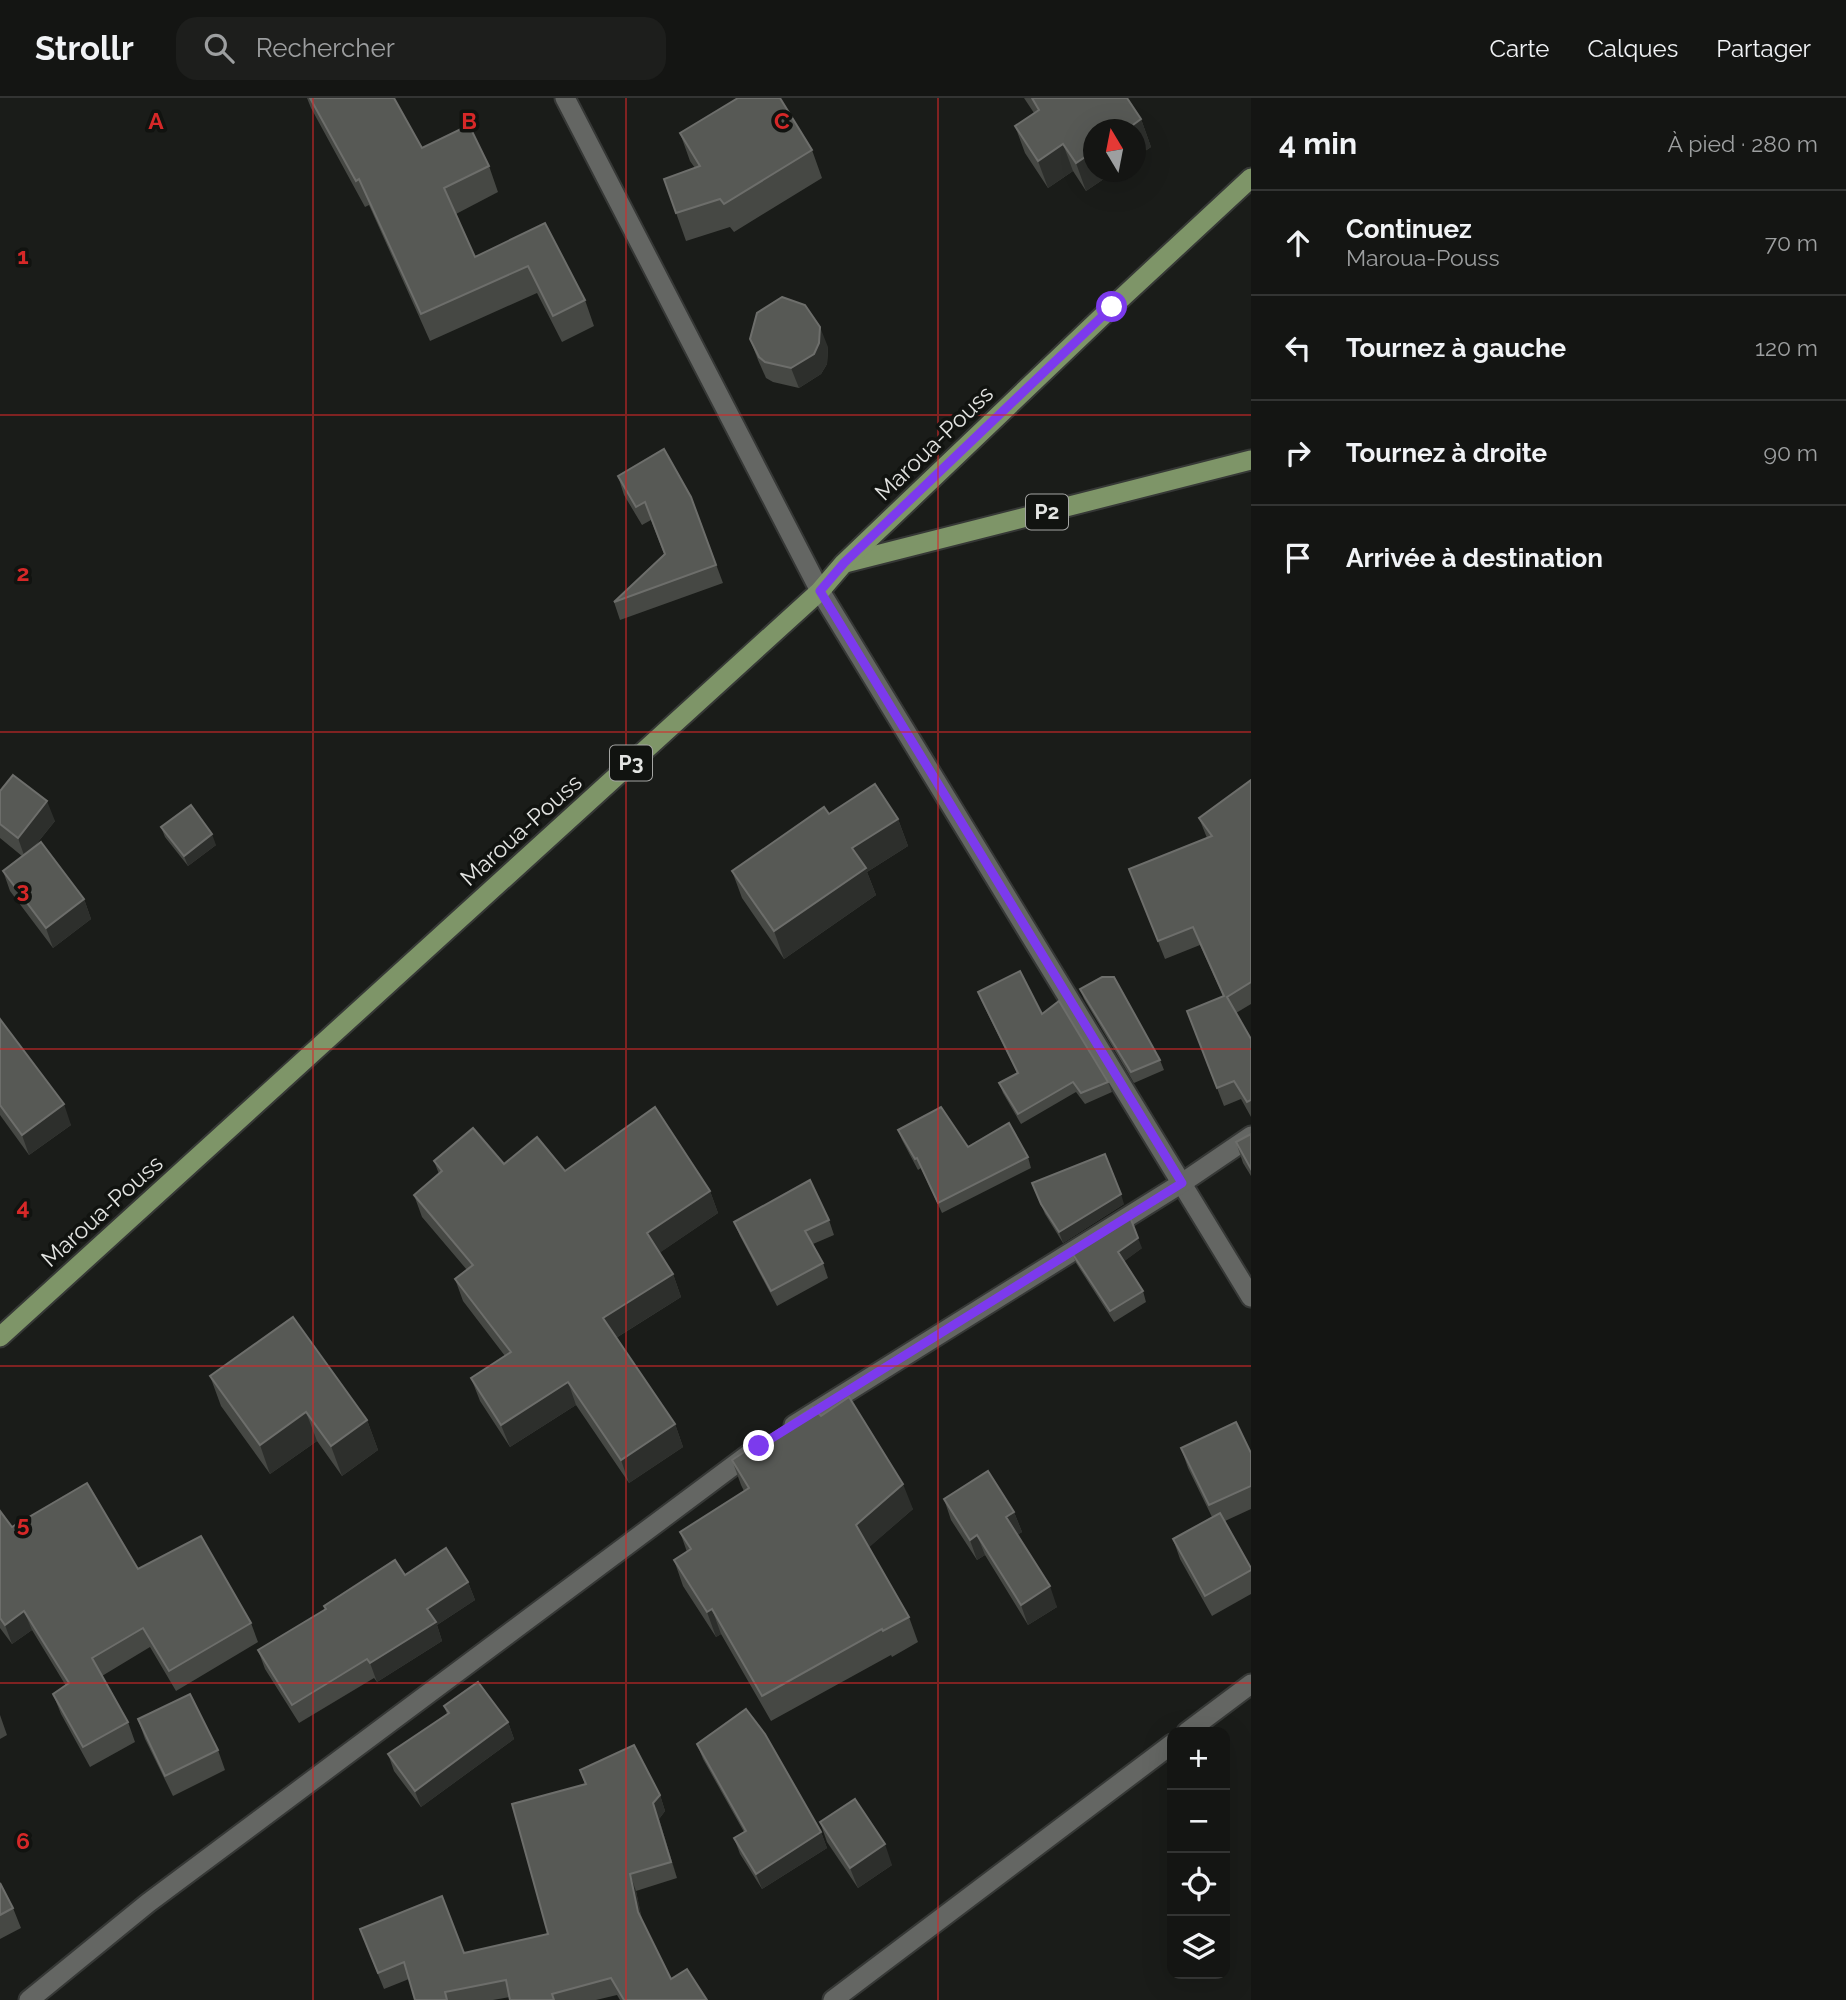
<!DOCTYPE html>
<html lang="fr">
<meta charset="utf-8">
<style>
:root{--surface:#141513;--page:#1d1e1c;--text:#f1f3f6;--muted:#9d9fa0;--line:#333433}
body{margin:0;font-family:Raleway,sans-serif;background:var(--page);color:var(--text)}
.controls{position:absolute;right:21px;bottom:21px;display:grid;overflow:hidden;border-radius:14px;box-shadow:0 7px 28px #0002}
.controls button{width:63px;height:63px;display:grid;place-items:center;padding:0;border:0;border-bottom:2px solid var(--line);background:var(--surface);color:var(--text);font:35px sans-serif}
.compass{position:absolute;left:1083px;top:21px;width:63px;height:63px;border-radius:50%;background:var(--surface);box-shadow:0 7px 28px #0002;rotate:350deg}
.stop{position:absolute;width:21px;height:21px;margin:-16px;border:5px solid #7c3aed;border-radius:50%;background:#fff}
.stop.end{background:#7c3aed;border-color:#fff;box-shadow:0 2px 7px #0008}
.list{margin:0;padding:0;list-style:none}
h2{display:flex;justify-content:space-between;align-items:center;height:91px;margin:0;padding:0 28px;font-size:30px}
h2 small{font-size:23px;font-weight:400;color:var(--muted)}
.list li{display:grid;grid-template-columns:46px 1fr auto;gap:21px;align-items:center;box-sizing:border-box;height:105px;padding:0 28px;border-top:2px solid var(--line)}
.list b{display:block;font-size:26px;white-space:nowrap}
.list p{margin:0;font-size:23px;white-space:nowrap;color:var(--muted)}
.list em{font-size:23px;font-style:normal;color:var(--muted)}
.icon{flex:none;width:38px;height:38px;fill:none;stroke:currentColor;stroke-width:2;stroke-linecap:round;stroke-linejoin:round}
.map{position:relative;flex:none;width:1251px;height:1902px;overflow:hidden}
header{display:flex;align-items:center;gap:42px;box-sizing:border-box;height:98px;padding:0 35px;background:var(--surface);border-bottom:2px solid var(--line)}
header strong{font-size:33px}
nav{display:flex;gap:38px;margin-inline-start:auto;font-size:24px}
.search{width:490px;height:63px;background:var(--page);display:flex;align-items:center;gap:18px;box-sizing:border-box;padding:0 24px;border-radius:21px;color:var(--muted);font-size:26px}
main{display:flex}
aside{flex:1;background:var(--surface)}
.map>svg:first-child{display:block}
</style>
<header>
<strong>Strollr</strong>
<div class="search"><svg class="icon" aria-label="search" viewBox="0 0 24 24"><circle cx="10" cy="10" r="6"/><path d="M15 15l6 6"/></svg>Rechercher</div>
<nav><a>Carte</a><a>Calques</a><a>Partager</a></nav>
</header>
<main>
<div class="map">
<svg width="1251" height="1902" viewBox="0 0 1251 1902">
<rect width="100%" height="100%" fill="#1a1c19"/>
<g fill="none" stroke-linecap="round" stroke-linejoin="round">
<g stroke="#363836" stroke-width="23">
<g id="minor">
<polyline points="565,0 820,493 1251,1199"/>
<polyline points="794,1327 1182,1085 1251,1038"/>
<polyline points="1187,1634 1251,1586"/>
<polyline points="29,1902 148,1805 753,1353"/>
<polyline points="833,1902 1172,1646"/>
</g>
</g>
<g stroke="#363836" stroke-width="23">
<g id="primary">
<polyline points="845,465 1251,362"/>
<polyline points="0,1239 820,493 844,465 1112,209 1251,80"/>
</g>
</g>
<use href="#minor" stroke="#646663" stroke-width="19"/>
<use href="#primary" stroke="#7e9568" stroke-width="19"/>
</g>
<g fill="#464844">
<polygon points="307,0 394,0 422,50 489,68 498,94 456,116 475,159 545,125 585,202 594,228 562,244 537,195 430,243 369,107 365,109 311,10"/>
<polygon points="1024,0 1127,0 1141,21 1151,49 1136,59 1136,32 1094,74 1114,74 1086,93 1073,73 1048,90 1025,55 1015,28 1034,15"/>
<polygon points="680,35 812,52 822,80 734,134 730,129 686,143 664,81 695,70 690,63"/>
<polygon points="750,241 828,249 827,266 821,276 799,290 773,284 766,280 758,262"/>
<polygon points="618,378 691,399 723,485 620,522 614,504 664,456 651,422 642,427 624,397"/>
<polygon points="1251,682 1251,906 1236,915 1251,941 1251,1019 1241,1001 1224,1008 1187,913 1223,898 1200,847 1165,861 1129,771 1207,740 1199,720"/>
<polygon points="0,693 55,723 34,749 84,801 91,821 53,850 10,793 3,773 22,758 0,740"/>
<polygon points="829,716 898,721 908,748 867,774 876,797 784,861 742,800 732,773"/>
<polygon points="161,729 216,747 188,768 165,739"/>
<polygon points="1080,891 1160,962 1164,972 1134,985 1084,901"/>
<polygon points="978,894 1042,916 1108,984 1112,994 1085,1006 1076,994 1021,1026 1003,995 999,985 1017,975 982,904"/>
<polygon points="0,921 71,1027 29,1057 0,1017"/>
<polygon points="898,1032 968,1049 1028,1059 1031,1070 942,1115 921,1070 918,1072 902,1042"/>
<polygon points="1251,1036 1251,1078 1243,1065 1236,1044"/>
<polygon points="434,1063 504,1066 710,1093 718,1115 659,1155 673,1176 681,1199 616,1240 675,1326 683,1349 629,1385 576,1307 510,1349 480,1303 471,1280 505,1258 463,1203 455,1181 467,1172 422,1119 414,1097 439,1076"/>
<polygon points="1032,1085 1124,1106 1063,1145 1045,1116"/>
<polygon points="829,1122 834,1137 813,1146 823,1165 828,1180 777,1208 740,1138 734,1124"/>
<polygon points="1142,1150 1124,1163 1143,1193 1146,1204 1114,1224 1076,1165 1072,1155"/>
<polygon points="210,1278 367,1322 378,1352 342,1378 317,1343 270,1376 221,1308"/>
<polygon points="821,1318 913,1411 869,1449 909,1519 918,1544 892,1559 891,1557 771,1623 721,1536 716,1539 683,1488 674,1462 687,1454 680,1434 744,1393 741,1387 732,1362"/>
<polygon points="1181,1350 1251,1355 1251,1411 1225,1423 1251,1470 1251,1496 1212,1518 1180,1461 1173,1441 1212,1419 1188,1370"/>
<polygon points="944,1401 1014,1414 1022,1434 1017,1437 1057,1509 1028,1527 985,1457 977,1462 951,1422"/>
<polygon points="0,1413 12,1429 138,1471 251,1525 258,1544 176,1593 150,1549 102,1578 128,1624 135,1644 90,1669 61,1616 53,1596 66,1588 32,1532 12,1546 0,1530"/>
<polygon points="405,1477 468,1484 475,1502 437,1527 442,1543 377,1584 374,1580 299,1625 265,1571 258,1552 325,1512 324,1508"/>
<polygon points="444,1608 508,1624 514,1641 421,1709 394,1673 388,1656 447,1616"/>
<polygon points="0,1617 7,1637 0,1641"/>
<polygon points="138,1621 218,1652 225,1672 173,1698 145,1641"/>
<polygon points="697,1646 821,1734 827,1750 762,1791 740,1756 734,1740 744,1734 703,1661"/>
<polygon points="580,1672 660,1697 665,1713 659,1721 677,1780 636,1793 642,1823 671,1881 707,1902 620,1902 617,1897 596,1902 510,1902 510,1899 493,1902 415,1902 409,1881 384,1891 366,1847 464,1855 548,1836 585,1686"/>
<polygon points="820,1724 892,1767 858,1790 827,1744"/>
<polygon points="0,1785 13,1810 21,1830 0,1841"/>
</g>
<g fill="#2d2f2c">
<polygon points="1141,21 1151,49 1136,59 1136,32 1126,32"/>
<polygon points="1063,46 1073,73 1048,90 1038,63"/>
<polygon points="1094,53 1094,74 1114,74 1086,93 1076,65"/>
<polygon points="820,229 828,249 827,266 821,276 799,290 791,270"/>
<polygon points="47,703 55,723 25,760 18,740"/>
<polygon points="898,721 908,748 867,774 876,797 784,861 774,833 852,750"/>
<polygon points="212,736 216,747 188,768 184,758"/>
<polygon points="84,801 91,821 53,850 46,830"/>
<polygon points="64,1006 71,1027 29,1057 22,1037"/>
<polygon points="710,1093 718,1115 655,1158 647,1135"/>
<polygon points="1121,1096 1124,1106 1063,1145 1059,1134"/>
<polygon points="1138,1140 1142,1150 1122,1165 1118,1154"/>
<polygon points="673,1176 681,1199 611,1243 603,1220"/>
<polygon points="568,1284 576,1307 510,1349 501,1327"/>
<polygon points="306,1314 317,1343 270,1376 260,1347"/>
<polygon points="367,1322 378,1352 342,1378 331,1348"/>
<polygon points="675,1326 683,1349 629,1385 621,1362"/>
<polygon points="903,1386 913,1411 866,1452 856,1427"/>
<polygon points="1014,1414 1022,1434 1014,1439 1006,1419"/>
<polygon points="977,1437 985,1457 977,1462 970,1442"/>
<polygon points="468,1484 475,1502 437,1527 442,1543 377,1584 370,1565 427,1511"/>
<polygon points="1050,1488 1057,1509 1028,1527 1021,1507"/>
<polygon points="712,1511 721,1536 716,1539 707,1514"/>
<polygon points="24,1513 32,1532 12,1546 5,1527"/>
<polygon points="508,1624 514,1641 421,1709 415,1693"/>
<polygon points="660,1697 665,1713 659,1721 677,1780 653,1705"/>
<polygon points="821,1734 827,1750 762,1791 756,1776"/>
<polygon points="885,1746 892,1767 858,1790 850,1770"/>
<polygon points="630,1776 636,1793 644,1830 638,1814"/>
</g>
<g fill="#575955" stroke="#6d6e6b" stroke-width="2">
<polygon points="310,0 394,0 422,50 469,27 489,68 444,90 475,159 545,125 585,202 553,218 528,168 421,216 359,81 356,83"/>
<polygon points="738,0 780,0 812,52 724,106 720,101 676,115 664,81 700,68 680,35"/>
<polygon points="1032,0 1127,0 1141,21 1126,32 1094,32 1094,53 1076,65 1063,46 1038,63 1015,28 1039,12"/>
<polygon points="782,199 805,207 820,229 819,245 814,256 791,270 765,264 759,259 750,241 757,215"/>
<polygon points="664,351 691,399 716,467 614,504 665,456 645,404 636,409 618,378"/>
<polygon points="13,677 47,703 18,740 0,726 0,693"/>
<polygon points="1251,682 1251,884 1227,899 1251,941 1251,1002 1247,1004 1234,983 1217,990 1187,913 1224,898 1193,829 1158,843 1129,771 1212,738 1199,720"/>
<polygon points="875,686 898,721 852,750 866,770 774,833 732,773 824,709 829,716"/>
<polygon points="191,707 212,736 184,758 161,729"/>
<polygon points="41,744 84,801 46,830 3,773"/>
<polygon points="1020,873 1042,916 1059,903 1108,984 1081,995 1073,984 1018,1016 999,985 1018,975 978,894"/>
<polygon points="1102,879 1114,879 1160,962 1131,974 1080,891"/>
<polygon points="0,921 64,1006 22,1037 0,1007"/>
<polygon points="655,1009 710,1093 647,1135 673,1176 603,1220 675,1326 621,1362 568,1284 501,1327 471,1280 511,1254 455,1181 473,1167 414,1097 442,1073 434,1063 473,1030 504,1066 537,1039 565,1073"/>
<polygon points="941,1009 968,1049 1009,1025 1028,1059 938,1105 917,1060 915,1061 898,1032"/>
<polygon points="1251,1036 1251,1071 1236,1044"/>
<polygon points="1105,1056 1121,1096 1059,1134 1041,1106 1032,1085"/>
<polygon points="810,1082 829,1122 805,1133 823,1165 771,1193 734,1124"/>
<polygon points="1130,1119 1138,1140 1118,1154 1143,1193 1110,1213 1072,1155"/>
<polygon points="293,1219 367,1322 331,1348 306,1314 260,1347 210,1278"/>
<polygon points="849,1299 903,1386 856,1427 909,1519 883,1533 882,1531 762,1598 712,1511 707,1514 674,1462 691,1451 680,1434 749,1390 732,1362 813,1309 821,1318"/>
<polygon points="1236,1324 1251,1355 1251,1388 1209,1407 1181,1350"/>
<polygon points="988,1373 1014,1414 1006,1419 1050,1488 1021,1507 977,1437 970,1442 944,1401"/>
<polygon points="87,1385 138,1471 201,1438 251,1525 169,1573 143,1530 92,1560 128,1624 83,1649 53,1596 69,1585 24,1513 5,1527 0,1520 0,1413 12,1429"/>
<polygon points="1220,1415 1251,1470 1251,1472 1205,1498 1173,1441"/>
<polygon points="446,1450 468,1484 427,1511 436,1524 370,1565 367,1561 292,1607 258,1552 326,1511 324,1508 395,1462 405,1477"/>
<polygon points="478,1584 508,1624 415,1693 388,1656 449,1615 444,1608"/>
<polygon points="190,1596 218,1652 165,1678 138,1621"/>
<polygon points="746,1611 765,1636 821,1734 756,1776 734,1740 746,1733 697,1646"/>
<polygon points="634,1647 660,1697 653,1705 671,1764 630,1776 638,1814 671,1881 687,1871 707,1902 624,1902 611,1880 552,1896 554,1902 510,1902 506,1882 445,1894 447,1902 415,1902 404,1864 378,1875 360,1831 442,1798 464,1855 548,1836 512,1706 586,1686 580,1672"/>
<polygon points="855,1701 885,1746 850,1770 820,1724"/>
<polygon points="0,1785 13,1810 0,1817"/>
</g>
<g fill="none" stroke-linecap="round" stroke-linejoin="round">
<polyline stroke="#7c3aed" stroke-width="9" points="759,1348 1182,1085 820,493 844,465 1112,209"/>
</g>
<path fill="none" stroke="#d62828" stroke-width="2" stroke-opacity="0.55" d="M313 0V1902M626 0V1902M938 0V1902M0 317H1251M0 634H1251M0 951H1251M0 1268H1251M0 1585H1251"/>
<g text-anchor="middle" stroke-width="7" stroke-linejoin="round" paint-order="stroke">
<g fill="#111310" stroke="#a4a5a3" stroke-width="2">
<rect x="1026" y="396.5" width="42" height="35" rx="5"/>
<rect x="610" y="647.5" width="42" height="35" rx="5"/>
</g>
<g font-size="21" font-weight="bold" fill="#e3e4e2">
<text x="1047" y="421">P2</text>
<text x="631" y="672">P3</text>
</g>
<g font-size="23" fill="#e3e4e2" stroke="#111310">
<text transform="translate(934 345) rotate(-44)" y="8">Maroua-Pouss</text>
<text transform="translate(521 732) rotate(-42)" y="8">Maroua-Pouss</text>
<text transform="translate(102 1113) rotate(-42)" y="8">Maroua-Pouss</text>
</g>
</g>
<g font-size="23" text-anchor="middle" font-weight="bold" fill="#d62828" stroke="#111310" stroke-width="7" stroke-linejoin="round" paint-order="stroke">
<text x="156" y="31">A</text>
<text x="469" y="31">B</text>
<text x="782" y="31">C</text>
<text x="23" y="166">1</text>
<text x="23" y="483">2</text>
<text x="23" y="800">3</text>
<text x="23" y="1117">4</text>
<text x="23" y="1434">5</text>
<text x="23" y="1751">6</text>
</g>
</svg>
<div class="controls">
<button>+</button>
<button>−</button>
<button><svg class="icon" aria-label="locate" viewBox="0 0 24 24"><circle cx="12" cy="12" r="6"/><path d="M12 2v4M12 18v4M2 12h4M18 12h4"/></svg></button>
<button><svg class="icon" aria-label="layers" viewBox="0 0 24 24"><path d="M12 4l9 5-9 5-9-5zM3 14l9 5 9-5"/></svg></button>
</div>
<svg class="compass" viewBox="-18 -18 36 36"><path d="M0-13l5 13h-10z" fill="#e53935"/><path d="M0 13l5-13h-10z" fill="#9d9fa0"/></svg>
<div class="stop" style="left:1112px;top:209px"></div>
<div class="stop end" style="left:759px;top:1348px"></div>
</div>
<aside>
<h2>4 min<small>À pied · 280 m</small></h2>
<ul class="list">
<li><svg class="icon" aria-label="ahead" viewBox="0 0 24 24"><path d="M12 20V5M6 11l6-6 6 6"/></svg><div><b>Continuez</b><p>Maroua-Pouss</p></div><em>70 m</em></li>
<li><svg class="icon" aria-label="left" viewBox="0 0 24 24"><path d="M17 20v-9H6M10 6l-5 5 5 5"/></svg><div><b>Tournez à gauche</b></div><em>120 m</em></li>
<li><svg class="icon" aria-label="right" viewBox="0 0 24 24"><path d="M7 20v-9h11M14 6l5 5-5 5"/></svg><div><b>Tournez à droite</b></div><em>90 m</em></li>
<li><svg class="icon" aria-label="arrive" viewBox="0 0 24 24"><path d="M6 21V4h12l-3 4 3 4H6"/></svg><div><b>Arrivée à destination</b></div></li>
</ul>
</aside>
</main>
